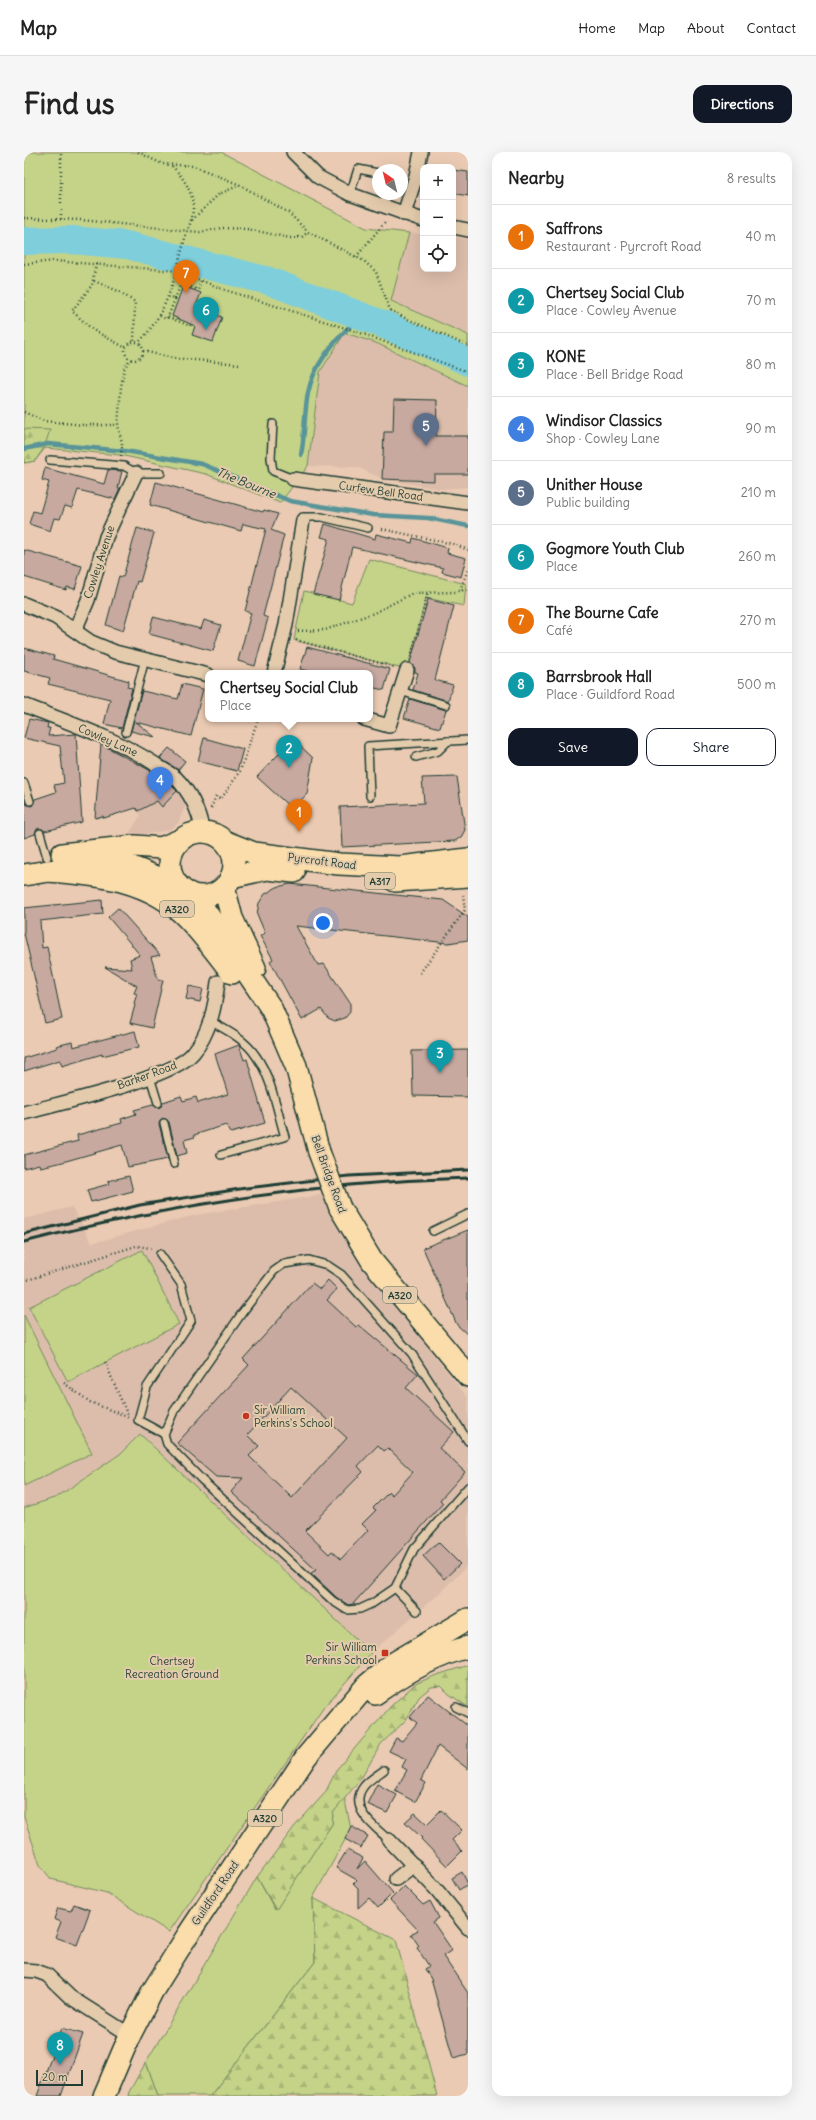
<!DOCTYPE html>
<meta charset="utf-8">
<style>
:root{--surface:#fff;--page:#f6f6f6;--text:#222;--muted:#767676;--line:#e0e0e0;--accent:#111827}
body{margin:0;font-family:Delius,sans-serif;background:var(--page);color:var(--text)}
.controls{position:absolute;right:12px;top:12px;display:grid;overflow:hidden;border-radius:8px;box-shadow:0 4px 16px #0002}
.controls button{width:36px;height:36px;display:grid;place-items:center;padding:0;border:0;border-bottom:1px solid var(--line);background:var(--surface);color:var(--text);font:20px sans-serif}
.compass{position:absolute;left:348px;top:12px;width:36px;height:36px;border-radius:50%;background:var(--surface);box-shadow:0 4px 16px #0002;rotate:325deg}
.scale{position:absolute;left:12px;bottom:10px;width:47px;box-sizing:border-box;padding-left:4px;border:2px solid #1f3d34;border-top:0;font-size:11px;line-height:14px;white-space:nowrap;color:#1f3d34;-webkit-text-stroke:3px #e4cbac;paint-order:stroke}
.you{position:absolute;left:299px;top:771px;width:14px;height:14px;margin:-10px;border:3px solid #fff;border-radius:50%;background:#1a73e8;box-shadow:0 0 0 6px #1a73e833}
.badge{display:grid;place-items:center;width:26px;height:26px;border-radius:50%;background:var(--accent);color:#fff;font-size:13px;font-weight:700}
.pin{position:absolute;translate:-50% -33px;filter:drop-shadow(0 1px 2px #0008)}
.pin::after{content:'';position:absolute;top:21px;width:14px;height:12px;background:inherit;clip-path:polygon(0 0,100% 0,50% 100%)}
.popup{position:absolute;left:181px;top:518px;width:168px;height:52px;box-sizing:border-box;display:grid;place-content:center;border-radius:8px;background:var(--surface);filter:drop-shadow(0 1px 3px #0005);font-size:13px;white-space:nowrap;color:var(--muted)}
.popup b{font-size:15px;color:var(--text)}
.popup::after{content:'';position:absolute;left:50%;top:100%;margin-left:-8px;border:8px solid transparent;border-top-color:var(--surface)}
.list{margin:0;padding:0;list-style:none}
h2{display:flex;justify-content:space-between;align-items:center;height:52px;margin:0;padding:0 16px;font-size:17px}
h2 small{font-size:13px;font-weight:400;color:var(--muted)}
.list li{display:grid;grid-template-columns:26px 1fr auto;gap:12px;align-items:center;box-sizing:border-box;height:64px;padding:0 16px;border-top:1px solid var(--line)}
.list b{display:block;font-size:15px;white-space:nowrap}
.list p{margin:0;font-size:13px;white-space:nowrap;color:var(--muted)}
.list em{font-size:13px;font-style:normal;color:var(--muted)}
.actions{display:flex;gap:8px;padding:12px 16px}
.actions a{flex:1;padding:9px 0;border:1px solid var(--accent);border-radius:12px;text-align:center;font-size:14px;color:var(--accent)}
.actions .main{background:var(--accent);color:#fff}
.icon{flex:none;width:22px;height:22px;fill:none;stroke:currentColor;stroke-width:2;stroke-linecap:round;stroke-linejoin:round}
.map{position:relative;flex:none;width:444px;height:1944px;overflow:hidden;border-radius:12px}
header{display:flex;align-items:center;gap:24px;box-sizing:border-box;height:56px;padding:0 20px;background:var(--surface);border-bottom:1px solid var(--line)}
header strong{font-size:19px}
nav{display:flex;gap:22px;margin-inline-start:auto;font-size:14px}
.intro{display:flex;align-items:center;justify-content:space-between;box-sizing:border-box;height:96px;padding:0 24px}
h1{margin:0;font-size:28px}
.button{padding:10px 18px;border-radius:12px;background:var(--accent);color:#fff;font-size:14px;font-weight:700}
main{display:flex;gap:24px;padding:0 24px}
aside{flex:1;background:var(--surface);border-radius:12px;box-shadow:0 4px 16px #0002}
.map>svg:first-child{display:block}
</style>
<header>
<strong>Map</strong>
<nav><a>Home</a><a>Map</a><a>About</a><a>Contact</a></nav>
</header>
<div class="intro"><h1>Find us</h1><a class="button">Directions</a></div>
<main>
<div class="map">
<svg width="444" height="1944" viewBox="0 0 444 1944">
<defs>
<pattern id="forest-firs" width="22" height="20" patternUnits="userSpaceOnUse"><rect width="22" height="20" fill="#c4d388"/><path d="M5 1l3.5 6h-7zM16 11l3.5 6h-7z" fill="#a8b676"/></pattern>
</defs>
<rect width="100%" height="100%" fill="#eacab2"/>
<filter id="ink" filterUnits="userSpaceOnUse"><feTurbulence type="fractalNoise" baseFrequency=".025" numOctaves="2"/><feDisplacementMap in="SourceGraphic" scale="8" xChannelSelector="R" yChannelSelector="G"/><feConvolveMatrix kernelMatrix="1 2 1 2 8 2 1 2 1" color-interpolation-filters="sRGB"/></filter>
<g filter="url(#ink)">
<g fill="#dcbdab">
<polygon points="385,81 399,82 399,117 429,117 429,86 444,87 444,183 367,149"/>
<polygon points="322,181 352,191 444,234 444,335 416,337 359,327 333,315 284,314 296,220"/>
<polygon points="77,589 96,598 137,625 153,639 163,650 154,671 147,677 131,681 104,683 116,664 96,623 74,624"/>
<polygon points="303,1042 346,1122 444,1246 444,1413 420,1437 347,1501 116,1282 96,1302 33,1345 0,1356 0,1067 48,1055 68,1091 171,1063"/>
</g>
<g fill="#c4d388" stroke="#72885e">
<polygon points="0,0 197,0 342,76 385,81 367,149 444,183 444,234 352,191 321,181 296,220 284,314 256,351 182,322 96,303 21,296 11,309 0,311"/>
<polygon points="345,407 442,432 440,454 402,446 383,518 270,488 280,439 328,451"/>
<polygon points="118,1098 155,1172 44,1230 5,1155"/>
<polygon points="0,1163 68,1301 0,1334"/>
<polygon points="116,1282 347,1501 300,1555 145,1780 83,1741 27,1727 16,1713 0,1665 0,1356 33,1345 96,1302"/>
<polygon points="320,1644 327,1677 289,1746 291,1810 186,1944 134,1944 122,1910 233,1725 251,1758 308,1672 309,1661"/>
</g>
<g fill="url(#forest-firs)" stroke="#72885e">
<polygon points="0,277 26,278 20,296 11,309 0,311"/>
<polygon points="444,1513 444,1555 425,1542 417,1534 407,1535 395,1545 382,1568 357,1592 338,1625 309,1661 308,1672 252,1758 233,1725 271,1674 301,1641 313,1617 367,1554 391,1532 410,1524"/>
<polygon points="289,1746 372,1788 413,1944 186,1944 291,1810"/>
<polygon points="122,1910 134,1944 104,1944 105,1940"/>
</g>
<g fill="none" stroke-linecap="round" stroke-linejoin="round">
<g stroke="#599499" stroke-width="4.5">
<polyline points="0,297 24,292 101,299 178,312 266,349 349,363 404,366 444,374"/>
<path d="M277 303C281 283 280 261 284 241 290 210 314 184 337 164"/>
</g>
<polyline stroke="#7fcedc" stroke-width="28" points="0,89 48,88 103,93 245,129 361,173 444,210"/>
</g>
<g fill="#c7a9a0" stroke="#1f3d34" fill-rule="evenodd">
<polygon points="429,18 444,20 444,44 429,41"/>
<polygon points="159,134 177,141 171,156 198,165 189,190 168,183 171,174 148,164"/>
<polygon points="370,247 413,248 412,284 444,284 444,322 410,322 410,329 358,327 360,280 369,280"/>
<polygon points="21,316 80,332 84,318 98,319 94,336 96,336 91,347 54,338 48,356 41,354 36,367 30,366 26,379 5,372 9,359 16,361 25,330 18,328"/>
<polygon points="132,330 239,360 240,358 254,362 247,378 260,383 239,464 244,466 231,514 214,509 227,461 221,459 242,377 219,372 217,379 126,353"/>
<polygon points="301,372 351,387 352,382 388,391 389,386 424,396 423,401 442,406 437,425 418,420 419,416 328,395 315,448 289,442 305,387 297,385"/>
<polygon points="113,376 130,381 116,430 113,429 99,479 82,473 95,424 99,425"/>
<polygon points="0,398 58,414 51,437 43,435 42,438 0,425"/>
<polygon points="404,447 430,454 411,528 429,533 424,549 389,538 394,521 391,520 391,516 386,511"/>
<polygon points="129,465 177,477 180,468 197,473 189,499 125,482"/>
<polygon points="283,495 366,517 360,538 346,535 346,521 291,521 276,517"/>
<polygon points="0,496 30,504 29,507 105,529 103,535 108,536 98,576 80,572 86,547 24,532 26,526 0,519"/>
<polygon points="158,532 179,537 167,584 112,570 131,585 107,579 118,539 154,547"/>
<polygon points="386,547 422,558 416,576 380,566"/>
<polygon points="5,567 24,571 23,576 26,576 24,584 52,582 58,670 21,679 15,676 12,678 11,682 0,686 0,651 8,654 11,647 32,640 30,633 40,631 36,594 0,586"/>
<polygon points="180,586 219,597 213,619 174,609"/>
<polygon points="269,587 289,606 283,642 268,657 233,625"/>
<polygon points="77,592 127,619 144,630 153,639 138,655 133,649 114,659 112,656 80,666 79,664 71,666"/>
<polygon points="145,596 161,609 154,618 136,606"/>
<polygon points="433,625 441,678 437,685 431,689 318,695 316,655 400,651 398,626"/>
<polygon points="266,732 419,748 444,765 444,788 424,791 272,774 294,813 300,812 326,851 326,860 321,866 311,869 304,866 297,857 278,868 246,809 249,807 236,784 241,781 233,762 235,751 241,742 253,735"/>
<polygon points="78,748 79,762 16,769 18,796 23,795 38,867 21,871 0,781 0,756"/>
<polygon points="94,756 136,803 127,805 134,828 139,828 128,876 106,871 111,853 110,851 113,842 110,841 113,834 81,815 108,817 106,807 116,803 84,765"/>
<polygon points="165,834 179,837 176,850 162,847"/>
<polygon points="111,879 115,895 78,904 78,902 38,914 36,908 0,919 0,906 33,896 32,894 48,890 49,895"/>
<polygon points="215,893 220,908 223,907 241,971 207,981 202,973 170,983 171,985 160,988 163,1001 153,1004 145,970 139,966 136,968 135,972 144,1007 104,1015 98,993 35,1011 16,1015 15,1012 0,1016 0,1003 54,989 53,983 98,971 97,967 112,962 110,958 129,953 135,956 139,950 157,944 159,949 172,945 174,951 204,942 191,902"/>
<polygon points="444,898 444,945 389,944 388,899"/>
<polygon points="105,1024 109,1039 67,1050 63,1038 85,1032 84,1029"/>
<polygon points="444,1078 444,1183 433,1173 399,1096"/>
<path d="M304 1128 313 1137 303 1148 332 1175 335 1173 394 1222 382 1236 430 1280 415 1296 441 1320 416 1348 419 1351 329 1452 324 1453 312 1445 292 1426 287 1421 292 1418 207 1340 219 1326 192 1325 153 1291 225 1213 219 1207 288 1131 296 1137ZM267 1235 323 1286 268 1346 225 1304 235 1294 223 1283ZM354 1293 360 1299 364 1296 389 1320 368 1343 365 1340 349 1356 352 1358 338 1372 344 1378 317 1407 308 1399 305 1402 281 1379 339 1320 334 1314Z"/>
<polygon points="414,1390 436,1412 420,1427 399,1404"/>
<polygon points="404,1543 444,1574 444,1617 414,1594 397,1628 402,1631 391,1650 371,1639 383,1618 378,1615 382,1607 365,1599 372,1586 378,1589 393,1571 386,1565"/>
<polygon points="353,1632 373,1643 363,1661 343,1652"/>
<polygon points="417,1658 438,1678 428,1688 438,1699 423,1714 397,1687 398,1686 381,1670 391,1661 403,1672"/>
<polygon points="327,1674 344,1684 337,1696 321,1687"/>
<polygon points="323,1698 339,1706 333,1717 341,1709 369,1741 354,1756 345,1746 334,1756 334,1737 329,1732 333,1728 312,1716"/>
<polygon points="438,1720 444,1732 435,1738 428,1726"/>
<polygon points="380,1734 399,1753 406,1749 415,1766 409,1770 428,1798 419,1804 444,1841 444,1902 429,1906 407,1827 401,1817 405,1814 393,1796 395,1794 387,1782 394,1778 366,1748"/>
<polygon points="50,1752 66,1758 53,1793 31,1785 37,1770 30,1767 34,1756 47,1759"/>
<polygon points="38,1876 59,1882 37,1944 13,1944"/>
</g>
<g fill="none" stroke-linecap="round" stroke-linejoin="round">
<g stroke="#1f3d34" stroke-width="10">
<g id="lane">
<polyline points="326,42 334,17 354,21"/>
<polyline points="249,272 247,306 249,319 269,327"/>
<polyline points="26,308 100,314 112,321 137,321"/>
<polyline points="279,368 282,365 298,365 344,376"/>
<polyline points="376,539 422,553"/>
<polyline points="102,580 121,507"/>
<polyline points="392,605 414,599 424,589"/>
<polyline points="0,631 6,649"/>
<polyline points="346,644 344,594 444,588"/>
<polyline points="16,681 23,705"/>
<path d="M186 869C202 878 221 887 232 904 248 926 253 959 261 985L197 1003"/>
<polyline points="126,925 134,951"/>
<polyline points="140,971 150,1012"/>
<polyline points="409,1079 444,1062"/>
<polyline points="136,1102 157,1132 167,1169 123,1235 114,1268 140,1282"/>
<polyline points="444,1289 388,1202 318,1123 303,1113 285,1108 260,1112 250,1119 218,1161 150,1259 140,1282 143,1292 178,1328 309,1449 323,1458 336,1457 349,1451 371,1436 390,1397 444,1335"/>
<polyline points="371,1436 393,1459"/>
<polyline points="432,1555 444,1561"/>
<path d="M360 1618C353 1623 345 1628 340 1634 323 1656 351 1675 365 1688"/>
</g>
</g>
<g stroke="#1f3d34" stroke-width="16">
<g id="street">
<polyline points="269,0 294,25 326,42 399,68"/>
<polyline points="380,62 392,24 397,0"/>
<polyline points="429,75 444,78"/>
<polyline points="269,327 444,351"/>
<polyline points="0,452 31,465 67,490 91,500 184,523"/>
<polyline points="51,478 64,448 82,385 112,321"/>
<polyline points="250,521 262,473 279,368"/>
<path d="M0 553C45 571 91 586 131 612 138 617 146 621 152 626 167 641 175 659 179 680"/>
<polyline points="340,567 365,574 383,518"/>
<path d="M0 961C36 951 148 927 169 901 186 881 191 854 194 830"/>
<polyline points="365,1688 412,1737 444,1776"/>
<polyline points="372,1727 390,1713"/>
<polyline points="0,1818 12,1819 23,1823 46,1845 106,1883"/>
</g>
</g>
<g stroke="#1f3d34" stroke-width="24">
<g id="primary">
<circle cx="178" cy="712" r="32"/>
<polyline points="202,690 230,701 315,712 376,715 444,707"/>
<polyline points="38,702 111,694 137,696 156,688"/>
<path d="M23 719C74 722 127 728 164 767 180 784 194 803 208 821"/>
<polyline points="0,723 61,713 98,711 155,734"/>
<polyline points="207,725 243,717 270,720"/>
<polyline points="371,729 444,724"/>
<polyline points="200,735 208,766 231,816"/>
<polyline points="165,741 182,760 247,856 272,914 295,1000"/>
<polyline points="316,1056 348,1109 444,1224"/>
<path d="M351 1542C379 1522 410 1504 444 1495"/>
<polyline points="80,1944 106,1883 128,1840 163,1784 282,1605 343,1533 368,1512 444,1467"/>
</g>
</g>
<g stroke="#1f3d34" stroke-width="2.5" stroke-dasharray="1 3" stroke-linecap="butt">
<polyline points="114,0 138,12 170,14 216,33 265,61 284,80 340,109 352,120 366,158 379,165 444,194"/>
<polyline points="0,66 57,68 176,80 198,76 223,77 266,86 278,85 284,80"/>
<polyline points="37,67 37,0"/>
<polyline points="168,68 195,42 216,33"/>
<polyline points="332,105 361,70"/>
<polyline points="0,112 31,109 153,119 201,138 328,178 444,220"/>
<polyline points="72,112 68,133 48,159 69,178 102,196"/>
<polyline points="70,129 94,139 111,150 110,190"/>
<polyline points="151,147 157,131 174,138 177,129"/>
<polyline points="136,164 142,167 144,165 151,147 145,144"/>
<polyline points="144,165 166,174 168,170"/>
<circle cx="110" cy="199" r="9"/>
<path d="M116 193V189C143 161 151 126 160 90 163 78 169 68 169 55 169 39 158 24 147 13"/>
<polyline points="119,199 149,206 216,212"/>
<polyline points="0,260 20,269 60,273 94,273"/>
<polyline points="97,304 98,291 94,273 97,235 100,217 106,207"/>
<polyline points="358,377 429,392 444,398"/>
<polyline points="436,438 444,417"/>
<polyline points="274,479 301,478 350,461 389,441 432,440 444,437"/>
<polyline points="272,488 370,515"/>
<polyline points="387,505 404,440"/>
<polyline points="187,656 192,644 197,647 216,619 234,567"/>
<polyline points="396,821 441,758 439,743"/>
<polyline points="0,1129 112,1094 127,1096"/>
<polyline points="81,1210 104,1264"/>
<polyline points="40,1231 66,1250 104,1265"/>
</g>
<use href="#lane" stroke="#e4cbac" stroke-width="7"/>
<use href="#street" stroke="#e4cbac" stroke-width="13"/>
<use href="#primary" stroke="#faddab" stroke-width="21"/>
<g stroke="#1f3d34" stroke-width="3">
<polyline points="0,1082 116,1053 222,1036 325,1024 444,1018"/>
<path d="M0 1090C146 1053 294 1030 444 1026"/>
</g>
<g stroke="#1f3d34" stroke-width="24" stroke-linecap="butt">
<polyline id="primary-bridge" points="295,1000 316,1056"/>
</g>
<use href="#primary-bridge" stroke="#faddab" stroke-width="21"/>
</g>
</g>
<g fill="#c8321e" stroke="#e4cbac" stroke-width="1.5">
<circle cx="222" cy="1264" r="4"/>
<rect x="357" y="1497" width="8" height="8" rx="2"/>
</g>
<g text-anchor="middle" stroke-width="4" stroke-linejoin="round" paint-order="stroke">
<g fill="#e4cbac" stroke="#5a6858" stroke-width="1">
<rect x="341" y="721" width="30" height="16" rx="3"/>
<rect x="136" y="749" width="34" height="16" rx="3"/>
<rect x="359" y="1135" width="34" height="16" rx="3"/>
<rect x="224" y="1658" width="34" height="16" rx="3"/>
</g>
<g font-size="10" font-weight="bold" fill="#1f3d34">
<text x="356" y="733">A317</text>
<text x="153" y="761">A320</text>
<text x="376" y="1147">A320</text>
<text x="241" y="1670">A320</text>
</g>
<g font-size="11" fill="#1f3d34" stroke="#e4cbac">
<text transform="translate(357 339) rotate(8)" y="4">Curfew Bell Road</text>
<text transform="translate(75 410) rotate(-72)" y="4">Cowley Avenue</text>
<text transform="translate(84 588) rotate(24)" y="4">Cowley Lane</text>
<text transform="translate(298 709) rotate(7)" y="4">Pyrcroft Road</text>
<text transform="translate(123 923) rotate(-20)" y="4">Barker Road</text>
<text transform="translate(305 1022) rotate(70)" y="4">Bell Bridge Road</text>
<text transform="translate(191 1741) rotate(-56)" y="4">Guildford Road</text>
</g>
<g font-size="11" fill="#1f3d34" stroke="#e4cbac" text-anchor="start">
<text x="230" y="1262">Sir William<tspan x="230" dy="13">Perkins's School</tspan></text>
<text x="353" y="1499" text-anchor="end">Sir William<tspan x="353" dy="13">Perkins School</tspan></text>
</g>
<g font-size="11" fill="#274438" stroke="#e4cbac">
<text x="148" y="1513">Chertsey<tspan x="148" dy="13">Recreation Ground</tspan></text>
</g>
<g font-size="12" font-style="italic" fill="#24443c" stroke="#e4cbac">
<text transform="translate(222 331) rotate(22)" y="4">The Bourne</text>
</g>
</g>
</svg>
<div class="controls">
<button>+</button>
<button>−</button>
<button><svg class="icon" aria-label="locate" viewBox="0 0 24 24"><circle cx="12" cy="12" r="6"/><path d="M12 2v4M12 18v4M2 12h4M18 12h4"/></svg></button>
</div>
<svg class="compass" viewBox="-18 -18 36 36"><path d="M0-13l5 13h-10z" fill="#e53935"/><path d="M0 13l5-13h-10z" fill="#767676"/></svg>
<div class="scale">20 m</div>
<div class="you"></div>
<div class="pin badge" style="left:275px;top:680px;background:#e8710a">1</div>
<div class="pin badge" style="left:265px;top:616px;background:#0f9aa8">2</div>
<div class="popup"><b>Chertsey Social Club</b>Place</div>
<div class="pin badge" style="left:416px;top:921px;background:#0f9aa8">3</div>
<div class="pin badge" style="left:136px;top:648px;background:#3f7fe0">4</div>
<div class="pin badge" style="left:402px;top:294px;background:#5c6f8a">5</div>
<div class="pin badge" style="left:182px;top:178px;background:#0f9aa8">6</div>
<div class="pin badge" style="left:162px;top:141px;background:#e8710a">7</div>
<div class="pin badge" style="left:36px;top:1913px;background:#0f9aa8">8</div>
</div>
<aside>
<h2>Nearby<small>8 results</small></h2>
<ul class="list">
<li><span class="badge" style="background:#e8710a">1</span><div><b>Saffrons</b><p>Restaurant · Pyrcroft Road</p></div><em>40 m</em></li>
<li><span class="badge" style="background:#0f9aa8">2</span><div><b>Chertsey Social Club</b><p>Place · Cowley Avenue</p></div><em>70 m</em></li>
<li><span class="badge" style="background:#0f9aa8">3</span><div><b>KONE</b><p>Place · Bell Bridge Road</p></div><em>80 m</em></li>
<li><span class="badge" style="background:#3f7fe0">4</span><div><b>Windisor Classics</b><p>Shop · Cowley Lane</p></div><em>90 m</em></li>
<li><span class="badge" style="background:#5c6f8a">5</span><div><b>Unither House</b><p>Public building</p></div><em>210 m</em></li>
<li><span class="badge" style="background:#0f9aa8">6</span><div><b>Gogmore Youth Club</b><p>Place</p></div><em>260 m</em></li>
<li><span class="badge" style="background:#e8710a">7</span><div><b>The Bourne Cafe</b><p>Café</p></div><em>270 m</em></li>
<li><span class="badge" style="background:#0f9aa8">8</span><div><b>Barrsbrook Hall</b><p>Place · Guildford Road</p></div><em>500 m</em></li>
</ul>
<div class="actions"><a class="main">Save</a><a>Share</a></div>
</aside>
</main>
